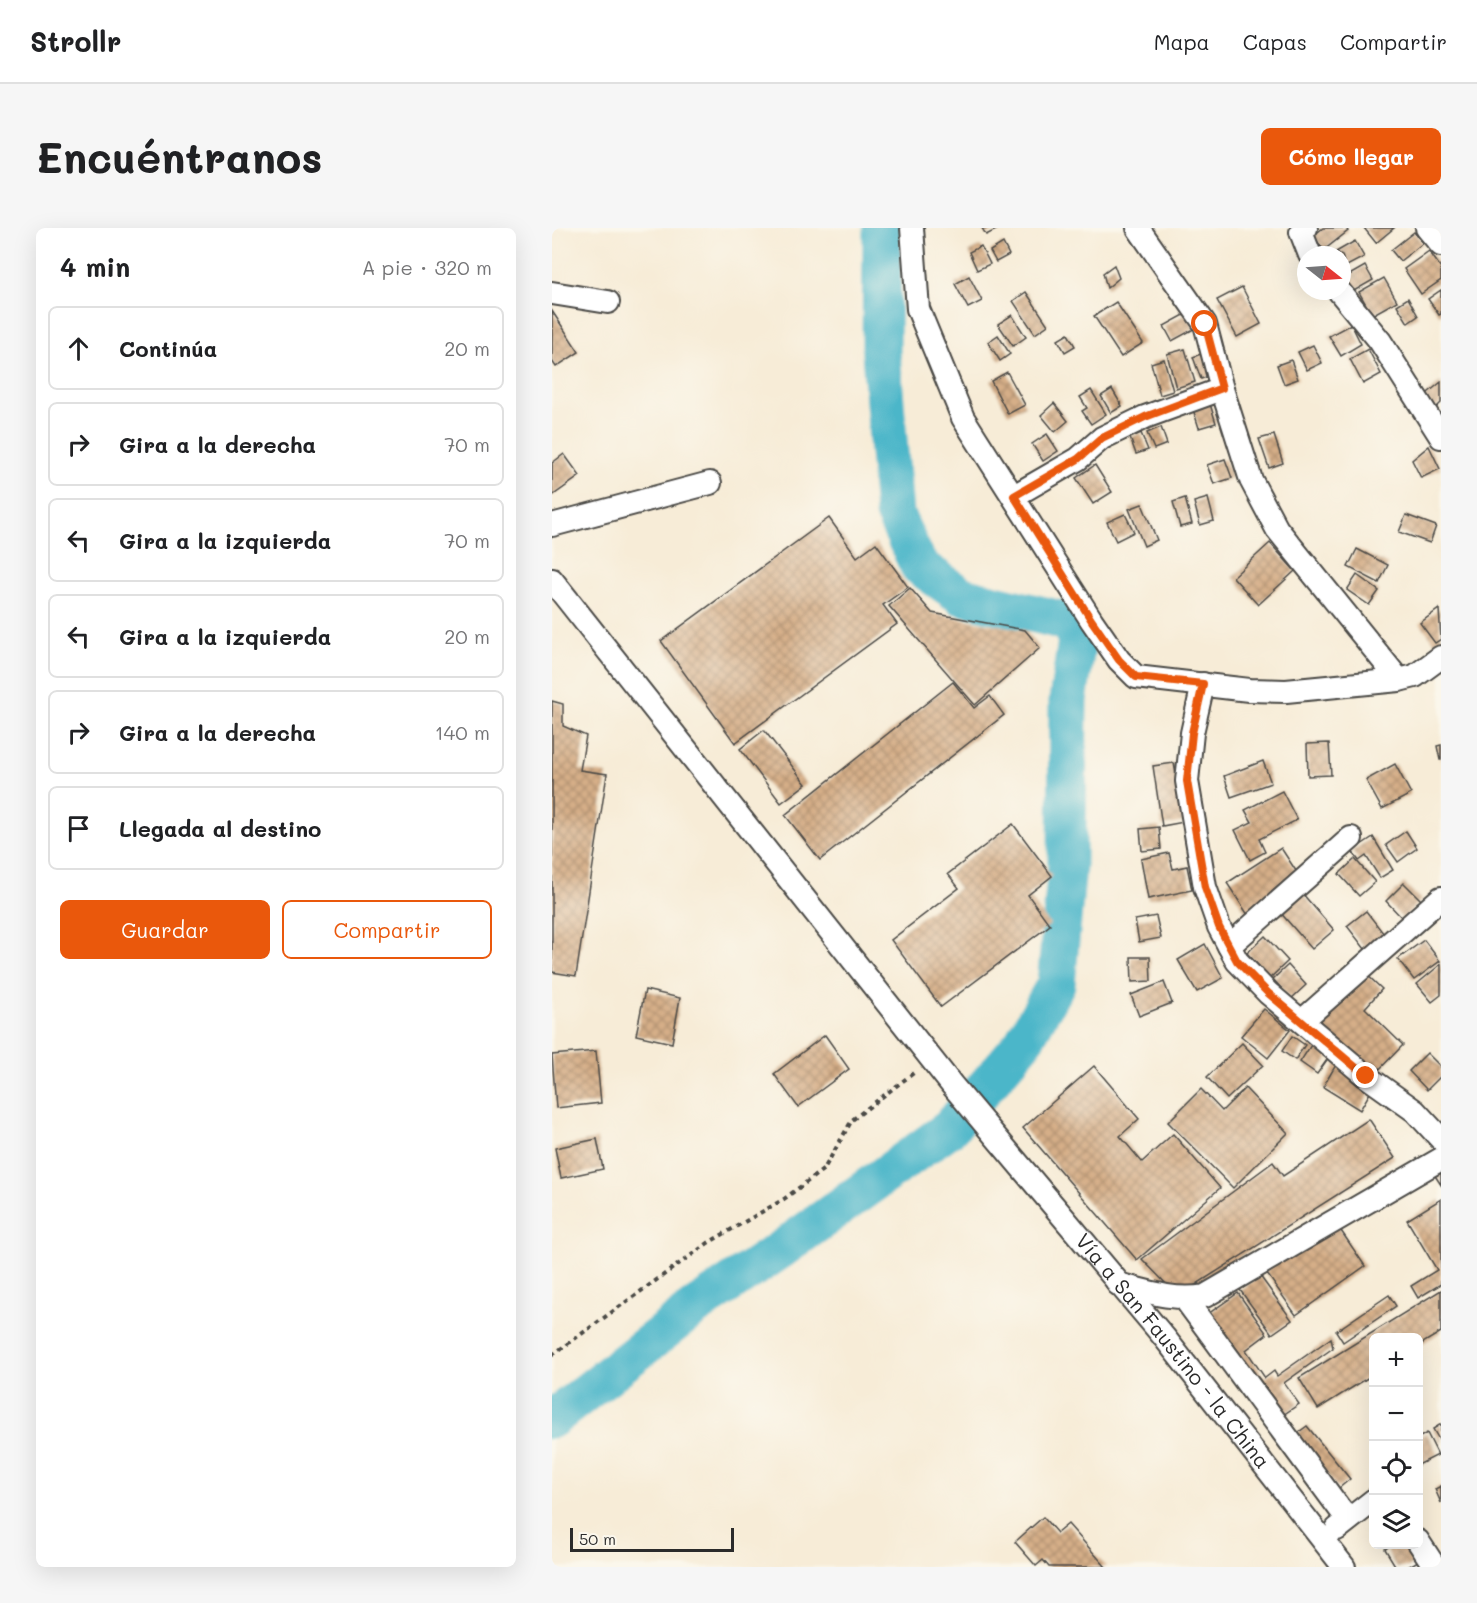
<!DOCTYPE html>
<html lang="es">
<meta charset="utf-8">
<style>
:root{--surface:#fff;--page:#f6f6f6;--text:#202124;--muted:#757577;--line:#e0e0e0;--accent:#ea580c}
body{margin:0;font-family:Mali,sans-serif;background:var(--page);color:var(--text)}
.controls{position:absolute;right:18px;bottom:18px;display:grid;overflow:hidden;border-radius:9px;box-shadow:0 6px 24px #0002}
.controls button{width:54px;height:54px;display:grid;place-items:center;padding:0;border:0;border-bottom:2px solid var(--line);background:var(--surface);color:var(--text);font:30px sans-serif}
.compass{position:absolute;left:745px;top:18px;width:54px;height:54px;border-radius:50%;background:var(--surface);box-shadow:0 6px 24px #0002;rotate:107deg}
.scale{position:absolute;left:18px;bottom:15px;width:164px;box-sizing:border-box;padding-left:6px;border:3px solid #2b2b2b;border-top:0;font-size:16px;line-height:21px;white-space:nowrap;color:#2b2b2b;-webkit-text-stroke:4px #fbf7ec;paint-order:stroke}
.stop{position:absolute;width:18px;height:18px;margin:-14px;border:4px solid #ea580c;border-radius:50%;background:#fff}
.stop.end{background:#ea580c;border-color:#fff;box-shadow:0 2px 6px #0008}
.list{margin:0;padding:0;list-style:none}
h2{display:flex;justify-content:space-between;align-items:center;height:78px;margin:0;padding:0 24px;font-size:26px}
h2 small{font-size:20px;font-weight:400;color:var(--muted)}
.list li{display:grid;grid-template-columns:39px 1fr auto;gap:18px;align-items:center;box-sizing:border-box;height:84px;margin:0 12px 12px;padding:0 12px;border:2px solid var(--line);border-radius:9px}
.list b{display:block;font-size:22px;white-space:nowrap}
.list em{font-size:20px;font-style:normal;color:var(--muted)}
.actions{display:flex;gap:12px;padding:18px 24px}
.actions a{flex:1;padding:14px 0;border:2px solid var(--accent);border-radius:9px;text-align:center;font-size:21px;color:var(--accent)}
.actions .main{background:var(--accent);color:#fff}
.icon{flex:none;width:33px;height:33px;fill:none;stroke:currentColor;stroke-width:2;stroke-linecap:round;stroke-linejoin:round}
.map{position:relative;flex:none;width:889px;height:1339px;overflow:hidden;border-radius:9px}
header{display:flex;align-items:center;gap:36px;box-sizing:border-box;height:84px;padding:0 30px;background:var(--surface);border-bottom:2px solid var(--line)}
header strong{font-size:28px}
nav{display:flex;gap:33px;margin-inline-start:auto;font-size:21px}
.intro{display:flex;align-items:center;justify-content:space-between;box-sizing:border-box;height:144px;padding:0 36px}
h1{margin:0;font-size:42px}
.button{padding:15px 27px;border-radius:9px;background:var(--accent);color:#fff;font-size:21px;font-weight:700}
main{display:flex;gap:36px;padding:0 36px}
aside{flex:1;background:var(--surface);border-radius:9px;box-shadow:0 6px 24px #0002}
.map>svg:first-child{display:block}
</style>
<header>
<strong>Strollr</strong>
<nav><a>Mapa</a><a>Capas</a><a>Compartir</a></nav>
</header>
<div class="intro"><h1>Encuéntranos</h1><a class="button">Cómo llegar</a></div>
<main>
<aside>
<h2>4 min<small>A pie · 320 m</small></h2>
<ul class="list">
<li><svg class="icon" aria-label="ahead" viewBox="0 0 24 24"><path d="M12 20V5M6 11l6-6 6 6"/></svg><div><b>Continúa</b></div><em>20 m</em></li>
<li><svg class="icon" aria-label="right" viewBox="0 0 24 24"><path d="M7 20v-9h11M14 6l5 5-5 5"/></svg><div><b>Gira a la derecha</b></div><em>70 m</em></li>
<li><svg class="icon" aria-label="left" viewBox="0 0 24 24"><path d="M17 20v-9H6M10 6l-5 5 5 5"/></svg><div><b>Gira a la izquierda</b></div><em>70 m</em></li>
<li><svg class="icon" aria-label="left" viewBox="0 0 24 24"><path d="M17 20v-9H6M10 6l-5 5 5 5"/></svg><div><b>Gira a la izquierda</b></div><em>20 m</em></li>
<li><svg class="icon" aria-label="right" viewBox="0 0 24 24"><path d="M7 20v-9h11M14 6l5 5-5 5"/></svg><div><b>Gira a la derecha</b></div><em>140 m</em></li>
<li><svg class="icon" aria-label="arrive" viewBox="0 0 24 24"><path d="M6 21V4h12l-3 4 3 4H6"/></svg><div><b>Llegada al destino</b></div></li>
</ul>
<div class="actions"><a class="main">Guardar</a><a>Compartir</a></div>
</aside>
<div class="map">
<svg width="889" height="1339" viewBox="0 0 889 1339">
<defs>
<pattern id="building-cross-hatch" width="8" height="8" patternUnits="userSpaceOnUse" patternTransform="scale(1.5)"><rect width="8" height="8" fill="#d6af88"/><path d="M0 0l8 8M0 8l8-8" fill="none" stroke="#ae8f6f"/></pattern>
</defs>
<rect width="100%" height="100%" fill="#fbf7ec"/>
<filter id="ink" filterUnits="userSpaceOnUse"><feTurbulence type="fractalNoise" baseFrequency=".0167" numOctaves="2"/><feDisplacementMap in="SourceGraphic" scale="12" xChannelSelector="R" yChannelSelector="G"/><feConvolveMatrix kernelMatrix="1 2 1 2 8 2 1 2 1" color-interpolation-filters="sRGB"/></filter>
<filter id="wash" filterUnits="userSpaceOnUse"><feTurbulence type="fractalNoise" baseFrequency=".008" numOctaves="4" result="noise"/><feDisplacementMap in="SourceGraphic" scale="24" xChannelSelector="R" yChannelSelector="G"/><feGaussianBlur stdDeviation="1.35" result="paint"/><feColorMatrix in="noise" values="0 0 0 0 0 0 0 0 0 0 0 0 0 0 0 0 0 1.4 0 .05"/><feComposite in="paint" operator="in"/></filter>
<g filter="url(#wash)">
<rect width="100%" height="100%" fill="#f7ecd7"/>
<g fill="none" stroke-linecap="round" stroke-linejoin="round">
<polyline stroke="#4cb6c9" stroke-width="39" points="0,1191 142,1080 231,1020 398,900 470,816 504,756 515,638 516,473 525,412 517,394 410,368 367,338 342,285 329,125 330,0"/>
</g>
<g id="blocks">
<g fill="url(#building-cross-hatch)">
<polygon points="430,0 448,0 434,7"/>
<polygon points="771,0 794,0 796,3 772,22 761,8"/>
<polygon points="812,0 842,0 824,15"/>
<polygon points="862,4 871,15 848,33 839,22"/>
<polygon points="803,13 812,29 793,39 790,27 784,24"/>
<polygon points="451,15 457,27 444,34 438,23"/>
<polygon points="429,18 438,36 425,42 417,24"/>
<polygon points="877,23 889,40 889,52 869,66 852,41"/>
<polygon points="562,37 567,50 555,60 551,45"/>
<polygon points="813,38 821,52 800,64 792,50"/>
<polygon points="417,48 430,73 416,80 403,56"/>
<polygon points="832,50 845,73 820,87 807,64"/>
<polygon points="690,59 709,96 685,109 665,72"/>
<polygon points="889,62 889,86 887,87 876,71"/>
<polygon points="474,64 496,97 483,106 461,73"/>
<polygon points="856,70 866,88 856,95 845,77"/>
<polygon points="564,74 591,115 569,129 542,88"/>
<polygon points="0,83 27,124 4,139 0,133"/>
<polygon points="634,86 642,101 620,113 612,98"/>
<polygon points="460,87 474,109 461,118 446,96"/>
<polygon points="799,96 809,116 789,128 777,108"/>
<polygon points="516,106 523,118 513,124 506,112"/>
<polygon points="446,107 458,126 448,133 436,114"/>
<polygon points="761,117 770,135 755,142 746,124"/>
<polygon points="633,121 643,154 624,160 615,126"/>
<polygon points="816,121 829,146 811,156 798,131"/>
<polygon points="654,124 662,146 649,151 641,129"/>
<polygon points="612,131 621,163 608,167 599,135"/>
<polygon points="739,132 746,151 732,156 725,137"/>
<polygon points="455,144 473,177 456,186 439,153"/>
<polygon points="889,154 889,175 882,182 871,169"/>
<polygon points="560,161 570,178 559,185 549,168"/>
<polygon points="539,162 554,186 539,196 530,183 535,180 528,169"/>
<polygon points="502,175 516,193 503,204 489,187"/>
<polygon points="658,176 664,195 647,200 641,181"/>
<polygon points="609,199 615,216 602,221 595,205"/>
<polygon points="589,205 596,222 584,226 578,210"/>
<polygon points="495,206 506,223 491,233 480,216"/>
<polygon points="722,207 731,235 717,240 707,211"/>
<polygon points="877,218 888,241 869,250 860,232"/>
<polygon points="12,226 28,248 0,268 0,235"/>
<polygon points="673,231 680,250 662,256 655,237"/>
<polygon points="543,237 560,264 541,276 524,250"/>
<polygon points="633,270 640,296 628,299 621,274"/>
<polygon points="656,270 662,293 648,297 642,274"/>
<polygon points="590,276 605,312 592,318 577,281"/>
<polygon points="573,286 582,304 564,313 555,294"/>
<polygon points="854,287 884,298 878,315 847,304"/>
<polygon points="277,290 305,329 324,315 356,359 331,377 345,396 183,515 109,413"/>
<polygon points="718,315 743,343 706,377 681,349"/>
<polygon points="805,321 836,337 827,355 796,339"/>
<polygon points="805,347 827,363 817,377 795,362"/>
<polygon points="358,360 380,385 473,402 488,420 423,477 337,378"/>
<polygon points="887,381 889,411 883,415 868,395"/>
<polygon points="401,454 422,480 438,468 452,487 268,632 233,587"/>
<polygon points="0,473 11,476 11,498 34,508 28,542 55,546 24,748 0,744"/>
<polygon points="212,502 254,556 229,575 188,521"/>
<polygon points="777,515 779,547 756,548 755,516"/>
<polygon points="889,517 889,532 888,532 885,518"/>
<polygon points="711,533 719,555 679,569 672,548"/>
<polygon points="622,535 632,594 610,598 601,538"/>
<polygon points="843,536 859,566 830,581 814,552"/>
<polygon points="730,563 745,592 707,611 713,624 698,632 683,602 700,594 693,582"/>
<polygon points="461,596 500,648 476,667 498,697 389,779 339,712 407,660 396,646"/>
<polygon points="607,599 609,621 590,623 588,601"/>
<polygon points="854,603 865,620 846,634 834,617"/>
<polygon points="821,609 841,642 828,650 814,628 807,633 800,623"/>
<polygon points="729,620 750,652 696,687 675,655"/>
<polygon points="617,625 621,641 635,638 640,662 596,671 589,631"/>
<polygon points="803,631 823,654 807,668 787,646"/>
<polygon points="852,655 869,672 851,691 834,673"/>
<polygon points="749,664 782,702 760,721 727,683"/>
<polygon points="814,683 832,706 813,721 795,698"/>
<polygon points="604,688 609,710 587,714 583,692"/>
<polygon points="713,708 736,733 718,750 695,725"/>
<polygon points="872,712 888,733 862,752 846,731"/>
<polygon points="653,716 671,750 645,764 626,732"/>
<polygon points="579,729 598,729 599,753 580,754"/>
<polygon points="889,736 889,767 880,774 865,756"/>
<polygon points="736,737 754,757 739,771 721,751"/>
<polygon points="809,741 830,761 813,780 851,817 821,848 762,792"/>
<polygon points="612,754 620,775 587,788 579,767"/>
<polygon points="93,762 128,770 120,815 84,807"/>
<polygon points="712,781 738,802 716,830 689,808"/>
<polygon points="273,807 297,841 246,879 222,846"/>
<polygon points="740,808 753,817 743,832 730,823"/>
<polygon points="690,815 711,837 675,871 655,849"/>
<polygon points="759,817 777,829 765,846 748,834"/>
<polygon points="44,823 49,875 4,880 0,827"/>
<polygon points="875,825 889,839 889,848 875,862 857,843"/>
<polygon points="785,835 822,858 808,882 771,859"/>
<polygon points="542,838 587,891 568,908 590,934 621,906 668,960 585,1032 471,900"/>
<polygon points="693,860 736,905 681,960 616,894 649,861 670,883"/>
<polygon points="817,891 843,930 626,1068 590,1031 721,934 731,948"/>
<polygon points="45,911 51,941 9,950 3,920"/>
<polygon points="889,939 889,957 882,946"/>
<polygon points="889,971 889,1056 866,1070 859,1058 885,1042 855,992"/>
<polygon points="783,994 813,1038 744,1087 713,1043"/>
<polygon points="708,1048 740,1092 720,1106 688,1062"/>
<polygon points="889,1062 889,1104 866,1118 866,1110 822,1110 822,1146 766,1181 747,1150"/>
<polygon points="686,1065 715,1106 694,1122 713,1150 722,1143 725,1148 779,1110 781,1120 732,1155 747,1176 728,1189 656,1086"/>
<polygon points="837,1067 844,1078 791,1114 784,1103"/>
<polygon points="889,1196 889,1215 881,1201"/>
<polygon points="755,1198 798,1251 786,1261 743,1207"/>
<polygon points="875,1205 886,1227 866,1237 866,1210"/>
<polygon points="889,1258 889,1275 883,1261"/>
<polygon points="491,1289 505,1305 516,1296 554,1339 497,1339 491,1332 484,1338 463,1314"/>
<polygon points="841,1316 857,1316 866,1333 856,1339 844,1339 833,1321"/>
</g>
</g>
</g>
<g filter="url(#ink)">
<use href="#blocks" fill-opacity="0" stroke="#4a4845" stroke-width="1.5"/>
<g fill="none" stroke-linecap="round" stroke-linejoin="round">
<g stroke="#4a4845" stroke-width="26">
<g id="minor">
<polyline points="360,0 366,81 411,190 540,393 567,432 584,449 697,462 734,463 847,452 863,448 889,429"/>
<polyline points="586,0 653,96 670,161 699,252 725,301 847,452"/>
<polyline points="754,0 749,4 758,27"/>
<polyline points="875,0 889,17"/>
<polyline points="787,63 828,113 889,209"/>
<polyline points="0,65 56,74"/>
<polyline points="462,268 526,231 550,210 593,189 670,161"/>
<polyline points="0,297 158,255"/>
<path id="s1" d="M0 352 400 857 612 1109 792 1339"/>
<polyline points="651,456 640,505 635,553 653,659 667,699 685,733 716,765 814,848 863,883 889,911"/>
<polyline points="677,718 799,610"/>
<polyline points="751,792 889,670"/>
<path d="M566 1056C596 1064 622 1073 653 1068L889 931"/>
<polyline points="633,1071 796,1292"/>
<polyline points="785,1301 822,1272"/>
<polyline points="866,1313 883,1339"/>
</g>
</g>
<polyline stroke="#4a4845" stroke-width="4" stroke-dasharray="4.5 4.5" stroke-linecap="butt" points="0,1127 156,1015 232,971 272,941 300,892 364,843"/>
<use href="#minor" stroke="#fff" stroke-width="22"/>
</g>
</g>
<g fill="none" stroke-linecap="round" stroke-linejoin="round" filter="url(#ink)">
<polyline stroke="#ea580c" stroke-width="8" points="653,96 670,160 593,189 550,210 526,231 462,268 540,393 567,432 584,449 651,456 640,505 635,553 653,659 667,699 685,733 716,765 814,848"/>
</g>
<g text-anchor="middle" stroke-width="4.5" stroke-linejoin="round" paint-order="stroke">
<g font-size="21" fill="#2b2b2b" stroke="#fbf7ec">
<text dy="7" stroke="none"><textPath href="#s1" startOffset="990">Vía a San Faustino - la China</textPath></text>
</g>
</g>
</svg>
<div class="controls">
<button>+</button>
<button>−</button>
<button><svg class="icon" aria-label="locate" viewBox="0 0 24 24"><circle cx="12" cy="12" r="6"/><path d="M12 2v4M12 18v4M2 12h4M18 12h4"/></svg></button>
<button><svg class="icon" aria-label="layers" viewBox="0 0 24 24"><path d="M12 4l9 5-9 5-9-5zM3 14l9 5 9-5"/></svg></button>
</div>
<svg class="compass" viewBox="-18 -18 36 36"><path d="M0-13l5 13h-10z" fill="#e53935"/><path d="M0 13l5-13h-10z" fill="#757577"/></svg>
<div class="scale">50 m</div>
<div class="stop" style="left:653px;top:96px"></div>
<div class="stop end" style="left:814px;top:848px"></div>
</div>
</main>
